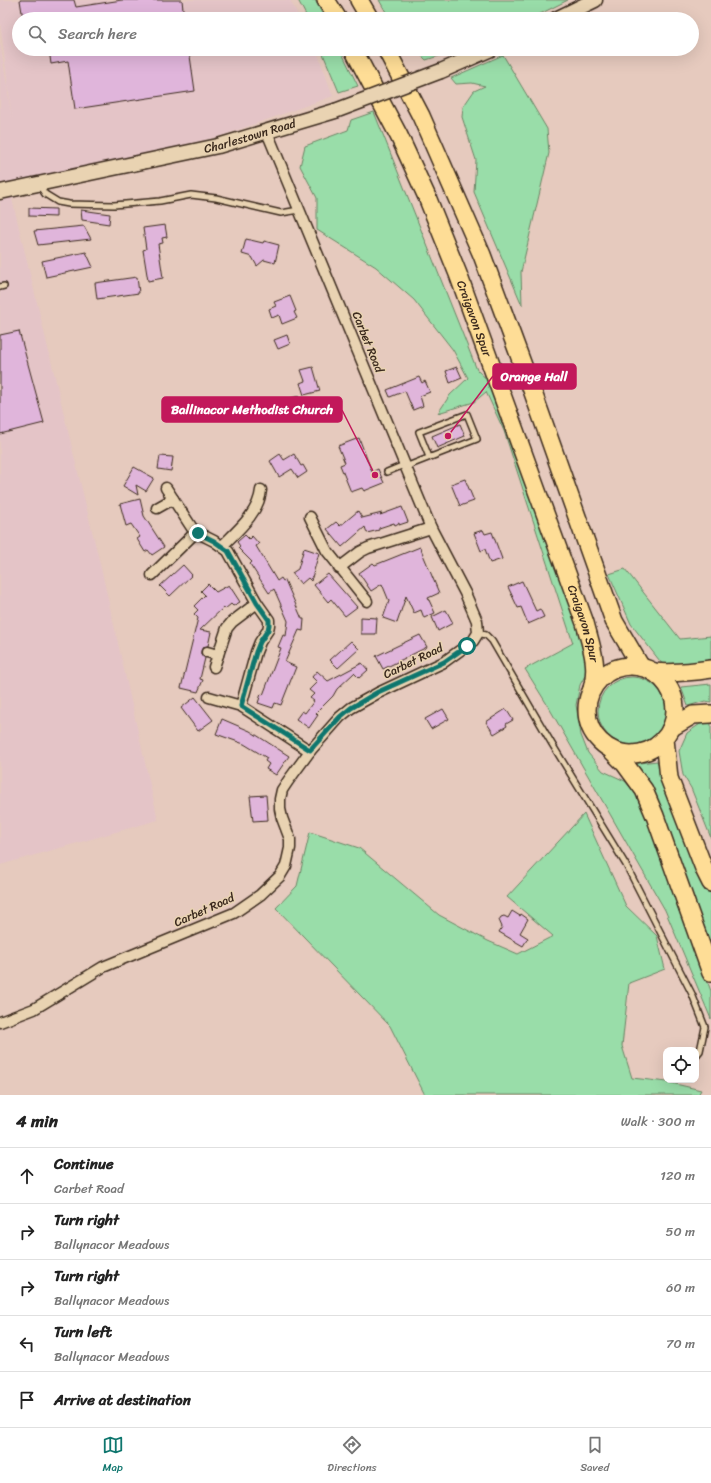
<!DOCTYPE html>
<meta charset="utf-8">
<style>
:root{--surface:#fff;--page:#f2f2f2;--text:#222;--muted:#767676;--line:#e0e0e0;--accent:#0f766e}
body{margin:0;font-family:Sriracha,sans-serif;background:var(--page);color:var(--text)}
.controls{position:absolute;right:12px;bottom:12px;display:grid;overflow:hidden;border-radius:8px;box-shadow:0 4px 16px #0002}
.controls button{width:36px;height:36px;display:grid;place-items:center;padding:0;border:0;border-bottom:1px solid var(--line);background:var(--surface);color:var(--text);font:20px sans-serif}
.stop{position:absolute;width:12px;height:12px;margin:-9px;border:3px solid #0f766e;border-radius:50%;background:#fff}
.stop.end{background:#0f766e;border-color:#fff;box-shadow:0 1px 4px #0008}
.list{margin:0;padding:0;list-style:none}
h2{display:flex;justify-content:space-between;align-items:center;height:52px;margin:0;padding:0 16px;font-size:17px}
h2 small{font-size:13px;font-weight:400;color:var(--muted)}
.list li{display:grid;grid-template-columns:26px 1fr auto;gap:12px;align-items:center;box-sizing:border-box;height:56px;padding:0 16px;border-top:1px solid var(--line)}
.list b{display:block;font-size:15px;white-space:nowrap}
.list p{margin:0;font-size:13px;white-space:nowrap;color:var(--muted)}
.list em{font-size:13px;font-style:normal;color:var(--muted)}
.icon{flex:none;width:22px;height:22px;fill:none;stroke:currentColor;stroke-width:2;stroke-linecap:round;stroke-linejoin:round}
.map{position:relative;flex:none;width:711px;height:1095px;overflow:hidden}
.search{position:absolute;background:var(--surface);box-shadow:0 4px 16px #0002;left:12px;right:12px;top:12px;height:44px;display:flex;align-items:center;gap:10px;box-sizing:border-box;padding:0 14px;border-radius:22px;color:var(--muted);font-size:15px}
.sheet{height:332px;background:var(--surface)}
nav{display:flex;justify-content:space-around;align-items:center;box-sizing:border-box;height:56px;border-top:1px solid var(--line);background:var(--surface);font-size:11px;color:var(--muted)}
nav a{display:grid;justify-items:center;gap:2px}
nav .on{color:var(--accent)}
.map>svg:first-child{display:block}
</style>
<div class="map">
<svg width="711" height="1095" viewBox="0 0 711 1095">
<rect width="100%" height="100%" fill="#e6cabe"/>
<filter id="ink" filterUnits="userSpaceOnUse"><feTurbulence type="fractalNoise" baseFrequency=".025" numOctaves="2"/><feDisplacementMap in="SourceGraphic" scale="8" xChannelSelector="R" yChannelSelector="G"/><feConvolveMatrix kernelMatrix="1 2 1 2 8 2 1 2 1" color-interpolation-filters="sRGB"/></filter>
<g filter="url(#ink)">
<polygon fill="#e4c4c7" points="0,0 290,0 300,19 19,19 19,49 316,49 333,96 221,136 24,183 26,193 12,199 101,568 158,820 0,865 0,42 12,118 0,21"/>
<g fill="#99dda9" stroke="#6a8464">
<polygon points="298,0 315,0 325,19 308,19"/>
<polygon points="379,0 568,0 530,19 390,19"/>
<polygon points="321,49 340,49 358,86 339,92"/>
<polygon points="415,49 461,49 426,60"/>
<polygon points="503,55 547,129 549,153 521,272 522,305 474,192 476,160 462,117 463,107 474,91 485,86 472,83 456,84 451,78"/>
<polygon points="374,112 477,370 494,386 567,594 589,668 580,685 576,705 581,735 588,753 603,771 625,781 638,796 711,991 711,1019 665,910 548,706 525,669 573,643 504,431 486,392 474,402 438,413 450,395 468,378 453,350 414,300 376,267 317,230 317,198 300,166 305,146 348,130 351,120"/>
<polygon points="625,569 680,639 711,636 711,662 663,665 631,624 609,574"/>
<circle cx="632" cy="711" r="34"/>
<polygon points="711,684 711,702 705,701 688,706 681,687"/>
<polygon points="703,722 711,723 711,838 691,788 683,775 679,751 687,733"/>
<polygon points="657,761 711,891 711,951 681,872 652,787 631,764"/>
<polygon points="584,814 626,906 657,936 665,969 629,983 622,1046 632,1078 667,1082 701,1090 698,1095 425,1095 390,1026 276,908 297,886 310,832 359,848 439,915 488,941 518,954 553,936 507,897"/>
</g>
<g fill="#e0b5db" stroke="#3b2a1e">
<polygon points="20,0 74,0 76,7 122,0 182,0 184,19 23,19"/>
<polygon points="49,49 189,49 195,91 75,109 68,61 51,64"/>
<polygon points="29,208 56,209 56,217 29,216"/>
<polygon points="81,210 110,214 109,224 82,220"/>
<polygon points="165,225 167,237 162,238 163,243 158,244 163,278 148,281 143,250 146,249 143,228"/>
<polygon points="84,226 91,239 38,245 34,231"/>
<polygon points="246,239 263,243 264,241 279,245 275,263 264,260 257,266 252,257 242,254"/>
<polygon points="86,252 93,267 46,277 42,261"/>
<polygon points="137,277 139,293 97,299 95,283"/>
<polygon points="290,296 296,311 294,312 297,318 282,324 279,315 272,318 269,309 276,306 274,302"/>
<polygon points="19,331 44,423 0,434 0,335"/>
<polygon points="287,335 290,344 278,349 274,340"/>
<polygon points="313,367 320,391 304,395 300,383 305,381 301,370"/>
<polygon points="457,367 462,378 450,383 446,371"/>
<polygon points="419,377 422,383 425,381 430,392 420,396 423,406 413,410 405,391 390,397 387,390"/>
<polygon points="299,396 305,415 297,417 291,398"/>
<polygon points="460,424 465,436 437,448 432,436"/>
<polygon points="359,438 372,472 378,469 384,483 364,491 362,488 351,492 340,465 345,463 338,446"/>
<polygon points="280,454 284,460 294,454 301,466 303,465 307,472 298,478 292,469 279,477 270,461"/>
<polygon points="160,456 173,457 171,471 158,469"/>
<polygon points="134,467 154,478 146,491 136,485 138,495 123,486"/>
<polygon points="465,479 474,501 460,506 451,484"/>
<polygon points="140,499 144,516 164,547 152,555 148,550 145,552 137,539 140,537 131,524 126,526 120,504"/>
<polygon points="402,507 408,522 399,525 399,523 395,525 394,523 379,528 379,530 367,533 365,527 342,547 327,529 336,522 340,526 358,511 362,518 382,513 380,515"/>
<polygon points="483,530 485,534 492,532 502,559 490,563 485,549 481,551 474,533"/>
<polygon points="245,535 249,539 252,536 259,544 256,546 277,581 281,578 283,581 285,580 302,619 304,619 303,631 299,630 285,662 296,667 281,705 275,703 273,708 258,703 261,694 263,695 281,648 278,647 283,635 286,636 288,621 274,589 269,593 250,564 252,562 238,548 240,546 237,542"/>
<polygon points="420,547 439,593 428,598 435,613 424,618 421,610 414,613 406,596 397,623 383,618 389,601 382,584 371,591 359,573 373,563 375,565"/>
<polygon points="304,548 319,553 311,581 308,578 301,584 292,573 298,569"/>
<polygon points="183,565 192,575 170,596 160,586"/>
<polygon points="328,574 357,607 345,616 331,599 328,602 314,585"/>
<polygon points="522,581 536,611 540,609 544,617 528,624 521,607 518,608 508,587"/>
<polygon points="208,584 216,592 229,585 240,602 233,606 231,604 225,609 224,607 200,630 211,632 208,646 203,647 201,651 201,654 205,658 200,679 203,680 198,692 181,688 198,618 194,614 198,610 194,606 205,595 201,591"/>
<polygon points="446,610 453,623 438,631 432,617"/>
<polygon points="361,617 377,618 376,634 361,634"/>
<polygon points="420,635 427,647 383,669 376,656"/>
<polygon points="351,641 359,649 338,668 330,660"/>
<polygon points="362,663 368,670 359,678 354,673 337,689 333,696 316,713 318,715 309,728 296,719 302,711 305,713 314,701 310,698 314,694 309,690 317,682 312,677 317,671 328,681"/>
<polygon points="195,697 213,720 198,731 181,708"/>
<polygon points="443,709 449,719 431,729 425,719"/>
<polygon points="506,709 513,720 506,724 507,726 494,734 486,722"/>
<polygon points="222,719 250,731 289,756 276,775 266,769 269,764 265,761 267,758 244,744 216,734"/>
<polygon points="266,795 268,820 253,821 250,796"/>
<polygon points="512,911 520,916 521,914 528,919 520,933 528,938 523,946 499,932 502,927 499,920 501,917 504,916 508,918"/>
</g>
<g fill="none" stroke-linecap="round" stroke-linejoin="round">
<g stroke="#3b2a1e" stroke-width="8">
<g id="lane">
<polyline points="39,185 45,194 58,202 69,204 114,205 160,201 191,195 216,198 281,213 299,210"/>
<polyline points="0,287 4,286"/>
<polyline points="405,467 477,439 467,414 419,432 429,457"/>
<polyline points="387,472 404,465"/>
<polyline points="478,633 486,635 492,641 552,744 626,865 692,994 705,1027 700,1051 696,1056"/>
</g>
</g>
<g stroke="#3b2a1e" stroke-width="13">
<g id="street">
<polyline points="166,488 192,528 198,533 214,541 228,551 257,603 269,620 269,625 268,630 260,642 256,652 241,706 310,751"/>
<polyline points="157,508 173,499"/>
<polyline points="310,517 327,551 367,601"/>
<path d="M222 546C237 531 259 513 261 490"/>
<polyline points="339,568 360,552 368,548 431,528"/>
<polyline points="152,575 196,532"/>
<polyline points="207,652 218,655"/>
<polyline points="214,667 227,628 232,622 257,603"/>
<polyline points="209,697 241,706"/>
<polyline points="0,1022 34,1009 103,967 234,913 260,895 280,876 286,866 290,848 290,839 282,818 280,809 280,799 282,790 288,781 310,751 340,717 351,708 378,693 444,662 473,641 478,633 477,621 465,593 431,528 267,132"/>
</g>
</g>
<g stroke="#3b2a1e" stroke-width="17">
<g id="secondary">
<polyline points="556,19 595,0"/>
<polyline points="441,71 491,49"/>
<path id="s1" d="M0 192 218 146 335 111"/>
</g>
</g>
<g stroke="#3b2a1e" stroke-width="20">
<g id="highway">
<polyline points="326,0 338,19"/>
<polyline points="359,0 370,19"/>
<path id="s2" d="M353 49 399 136 427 197 458 274 585 623C591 646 599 665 592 689"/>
<polyline points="386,49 421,116 482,255 531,387 614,621 641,667"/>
<circle cx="631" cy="710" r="44"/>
<path d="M653 672C673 674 691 672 711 669"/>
<polyline points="671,728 693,715 711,714"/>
<polyline points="665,739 669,778 705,871 711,883"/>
<polyline points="612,751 625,764 644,790 655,816 711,973"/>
</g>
</g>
<use href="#lane" stroke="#e9d3b2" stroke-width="5"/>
<use href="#street" stroke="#e9d3b2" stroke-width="10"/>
<use href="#secondary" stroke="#e9d3b2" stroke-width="14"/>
<use href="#highway" stroke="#fedd96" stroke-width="17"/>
<g stroke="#3b2a1e" stroke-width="17" stroke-linecap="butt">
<polyline id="secondary-bridge" points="335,111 441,71"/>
</g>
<use href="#secondary-bridge" stroke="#e9d3b2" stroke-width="14"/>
</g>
</g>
<g fill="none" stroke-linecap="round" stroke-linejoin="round" filter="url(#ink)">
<polyline stroke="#0f766e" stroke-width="5" points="198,533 214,541 228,551 257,603 269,620 269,625 268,630 260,642 256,652 241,706 310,750 340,717 351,708 378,692 444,662 467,646"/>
</g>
<g text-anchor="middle" stroke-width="3" stroke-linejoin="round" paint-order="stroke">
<g font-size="12" fill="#3b2a1e" stroke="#e9d3b2">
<text dy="4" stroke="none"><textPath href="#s1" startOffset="256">Charlestown Road</textPath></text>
<text dy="4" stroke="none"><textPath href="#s2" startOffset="296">Craigavon Spur</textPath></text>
<text transform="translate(368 342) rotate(68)" y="4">Carbet Road</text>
<text dy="4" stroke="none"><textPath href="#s2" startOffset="620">Craigavon Spur</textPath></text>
<text transform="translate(413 661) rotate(-26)" y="4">Carbet Road</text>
<text transform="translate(204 910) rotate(-24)" y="4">Carbet Road</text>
</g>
</g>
<path fill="none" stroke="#c2185b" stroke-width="1.5" d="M448 436L493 376M375 475L342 410"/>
<g fill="#c2185b" stroke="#e9d3b2" stroke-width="1.5">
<circle cx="448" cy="436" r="4"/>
<circle cx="375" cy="475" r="4"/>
</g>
<g fill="#c2185b" stroke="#c2185b" stroke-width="1.5">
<rect x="493" y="364" width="83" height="25" rx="4"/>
<rect x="162" y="397" width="180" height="25" rx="4"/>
</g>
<g font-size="13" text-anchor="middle" font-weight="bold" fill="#fff">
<text x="534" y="381">Orange Hall</text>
<text x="252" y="414">Ballinacor Methodist Church</text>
</g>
</svg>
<div class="controls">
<button><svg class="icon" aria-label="locate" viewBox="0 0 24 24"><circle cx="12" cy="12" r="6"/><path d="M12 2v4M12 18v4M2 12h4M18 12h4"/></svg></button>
</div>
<div class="stop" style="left:467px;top:646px"></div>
<div class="stop end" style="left:198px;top:533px"></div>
<div class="search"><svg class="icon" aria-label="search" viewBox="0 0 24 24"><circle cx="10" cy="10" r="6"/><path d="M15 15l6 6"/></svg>Search here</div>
</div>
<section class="sheet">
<h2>4 min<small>Walk · 300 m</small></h2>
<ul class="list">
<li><svg class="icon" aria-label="ahead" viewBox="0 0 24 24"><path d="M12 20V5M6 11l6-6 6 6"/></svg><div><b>Continue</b><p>Carbet Road</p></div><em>120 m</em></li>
<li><svg class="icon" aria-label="right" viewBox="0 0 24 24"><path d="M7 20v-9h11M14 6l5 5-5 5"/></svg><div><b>Turn right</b><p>Ballynacor Meadows</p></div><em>50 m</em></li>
<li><svg class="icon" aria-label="right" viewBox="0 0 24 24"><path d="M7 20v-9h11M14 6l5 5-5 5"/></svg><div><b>Turn right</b><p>Ballynacor Meadows</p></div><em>60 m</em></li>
<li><svg class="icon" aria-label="left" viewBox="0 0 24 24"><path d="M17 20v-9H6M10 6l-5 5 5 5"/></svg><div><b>Turn left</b><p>Ballynacor Meadows</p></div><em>70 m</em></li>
<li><svg class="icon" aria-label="arrive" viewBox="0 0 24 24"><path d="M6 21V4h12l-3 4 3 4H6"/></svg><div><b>Arrive at destination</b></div></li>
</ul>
</section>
<nav>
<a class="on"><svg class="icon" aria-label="map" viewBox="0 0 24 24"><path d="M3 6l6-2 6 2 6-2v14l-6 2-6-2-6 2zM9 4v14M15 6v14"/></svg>Map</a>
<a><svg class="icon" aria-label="directions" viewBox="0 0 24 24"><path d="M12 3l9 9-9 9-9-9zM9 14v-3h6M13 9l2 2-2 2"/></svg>Directions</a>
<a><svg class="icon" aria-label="saved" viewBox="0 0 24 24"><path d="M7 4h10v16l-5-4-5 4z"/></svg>Saved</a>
</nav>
